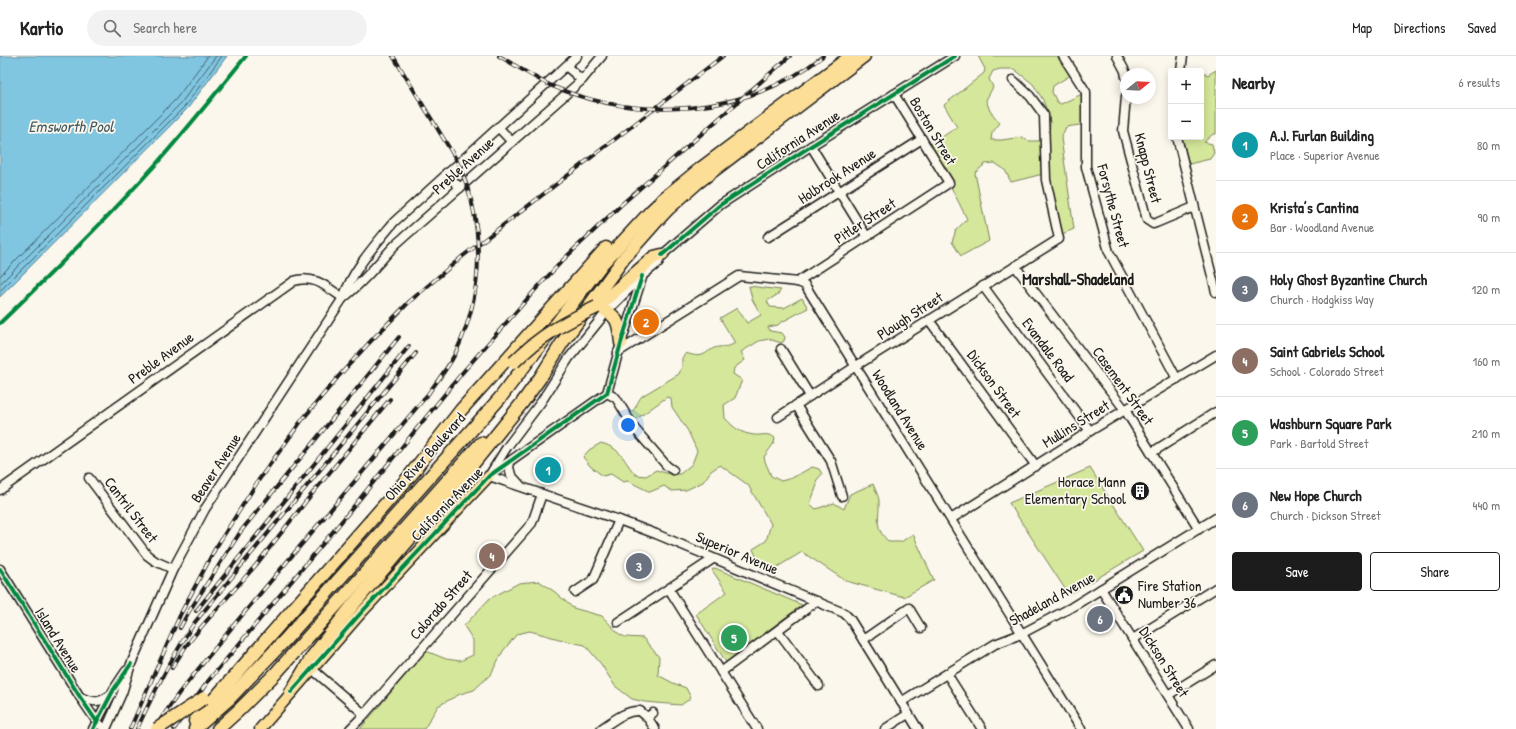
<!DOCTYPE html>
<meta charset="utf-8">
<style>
:root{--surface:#fff;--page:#f2f2f2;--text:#222;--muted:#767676;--line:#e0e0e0;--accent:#1c1c1c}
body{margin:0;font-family:"Patrick Hand",sans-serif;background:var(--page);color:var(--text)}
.controls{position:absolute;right:12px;top:12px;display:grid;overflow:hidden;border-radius:4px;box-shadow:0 2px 10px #0003}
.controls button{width:36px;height:36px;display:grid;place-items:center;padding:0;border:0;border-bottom:1px solid var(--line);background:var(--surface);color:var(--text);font:20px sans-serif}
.compass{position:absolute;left:1120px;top:12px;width:36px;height:36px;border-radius:50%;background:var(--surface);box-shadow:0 2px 10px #0003;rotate:72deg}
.you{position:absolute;left:628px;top:369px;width:14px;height:14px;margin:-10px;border:3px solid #fff;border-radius:50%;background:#1a73e8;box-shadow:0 0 0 6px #1a73e833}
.badge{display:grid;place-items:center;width:26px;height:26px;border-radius:50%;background:var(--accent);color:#fff;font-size:13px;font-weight:700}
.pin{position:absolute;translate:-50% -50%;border:2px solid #fff;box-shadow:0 1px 4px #0006}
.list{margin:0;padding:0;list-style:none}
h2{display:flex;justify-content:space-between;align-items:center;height:52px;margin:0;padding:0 16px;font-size:17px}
h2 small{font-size:13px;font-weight:400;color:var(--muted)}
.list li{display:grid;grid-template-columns:26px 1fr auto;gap:12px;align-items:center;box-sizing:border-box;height:72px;padding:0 16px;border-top:1px solid var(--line)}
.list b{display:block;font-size:15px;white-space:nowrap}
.list p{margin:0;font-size:13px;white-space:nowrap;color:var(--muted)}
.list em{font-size:13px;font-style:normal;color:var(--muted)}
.actions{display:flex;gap:8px;padding:12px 16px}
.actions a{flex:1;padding:9px 0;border:1px solid var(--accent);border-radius:4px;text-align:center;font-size:14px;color:var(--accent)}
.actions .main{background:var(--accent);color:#fff}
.icon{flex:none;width:22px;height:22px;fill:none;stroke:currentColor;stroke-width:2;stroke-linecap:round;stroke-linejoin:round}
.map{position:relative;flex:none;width:1216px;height:673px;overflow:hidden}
header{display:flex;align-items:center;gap:24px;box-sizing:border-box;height:56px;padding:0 20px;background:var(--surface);border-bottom:1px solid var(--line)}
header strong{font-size:19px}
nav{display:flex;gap:22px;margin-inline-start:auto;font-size:14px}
.search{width:280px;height:36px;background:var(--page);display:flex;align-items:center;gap:10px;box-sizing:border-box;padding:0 14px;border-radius:22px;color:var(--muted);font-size:15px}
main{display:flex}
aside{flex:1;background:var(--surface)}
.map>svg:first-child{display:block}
</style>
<header>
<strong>Kartio</strong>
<div class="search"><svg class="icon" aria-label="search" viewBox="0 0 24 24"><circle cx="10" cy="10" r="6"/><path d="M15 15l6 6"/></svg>Search here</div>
<nav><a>Map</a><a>Directions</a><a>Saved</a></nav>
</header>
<main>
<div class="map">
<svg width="1216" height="673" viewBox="0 0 1216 673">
<rect width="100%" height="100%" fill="#fbf7ec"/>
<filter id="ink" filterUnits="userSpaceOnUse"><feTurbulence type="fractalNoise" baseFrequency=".025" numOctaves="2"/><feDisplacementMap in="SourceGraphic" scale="8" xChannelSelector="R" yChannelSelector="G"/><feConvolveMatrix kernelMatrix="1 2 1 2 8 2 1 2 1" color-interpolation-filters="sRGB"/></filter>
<g filter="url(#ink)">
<g fill="#d5e79a" stroke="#78825b" fill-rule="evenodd">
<path d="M978 0H1063L1074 17 1053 30 1052 36 1057 46 1061 48 1086 36V68L1066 71 1061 82 1074 173 1062 178 1047 117 1011 126 1005 114 995 107 985 108 975 117 989 185 961 200 952 186 956 174 967 163 949 127 927 91 957 71 944 49 984 17 985 13ZM1000 13H1014L1033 28 1043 44 1047 55 1050 66 1049 85H1028L1022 81 1002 84H991L992 77 1000 67 990 55 986 44 993 31 989 23 993 15Z"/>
<polygon points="1216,14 1216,78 1213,78 1204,86 1212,88 1214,97 1210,103 1189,108 1182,81 1201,81 1201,16 1208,19"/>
<path d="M749 230 781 234 777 239 767 245 770 251 784 252 802 242 808 252 780 267 778 269 768 271 770 275 782 277 785 281 784 285 781 287 769 283 759 285 741 296 745 304 734 312 733 318 742 324 735 342 724 349 725 362C734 372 740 377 754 379 762 380 768 376 775 382L774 387 764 401C765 408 769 413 771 420L781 425 792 422 812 411 819 413 822 418 816 425 817 429 810 448 816 453 834 447 844 453 850 438 873 428C875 433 878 439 879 444 880 463 873 471 889 486H901L913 478 934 524 904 541 846 525 802 496 769 516 758 505 753 493 766 485 771 468 748 429 720 409 711 415 703 426 686 434 672 435 664 430 650 436 628 425 623 426 611 418 603 420 590 410 583 401 589 394 601 387C623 393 623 405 636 419L646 420 656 414 669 418H680L692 408 697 395 688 375 672 351 671 342 667 341 635 364 630 358C638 350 636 347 642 340L679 318 682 310V302L686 297C707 305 706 292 719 291 726 290 729 291 735 287L720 262 737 252 747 267 761 259 752 243Z"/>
<polygon points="1090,412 1143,495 1069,539 1009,447"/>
<polygon points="715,512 802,549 726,606 696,558 727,536 712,514"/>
<polygon points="539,525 555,536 573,552 602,560 619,578 625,581 643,582 659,601 658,619 673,627 686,632 691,642 681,649 645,646 632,643 615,630 601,608 585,589 570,586 530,575 517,578 503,595 491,618 474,634 460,638 438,650 424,673 360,673 426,595 446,603 460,605 473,599 473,584 464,570 489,543 519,527"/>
</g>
<polygon fill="#80c6e1" stroke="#588292" points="0,0 227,0 188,52 0,241"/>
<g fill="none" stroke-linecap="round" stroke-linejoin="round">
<g stroke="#44606b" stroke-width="1">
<polyline points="0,220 176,43 208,0"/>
<polyline points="0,228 181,47 216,0"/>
<polyline points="0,235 185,50 222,0"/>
</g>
<g stroke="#1c1c1c" stroke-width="11">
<g id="minor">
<polyline points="1063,0 1086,36 1086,111 1109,196 1177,323"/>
<polyline points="1117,0 1125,15 1126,21"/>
<polyline points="566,10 582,24"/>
<polyline points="1181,15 1183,0"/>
<polyline points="1126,40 1123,75 1147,164 1153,168 1156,167 1194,151"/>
<polyline points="498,71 512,86"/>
<polyline points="1177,81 1216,236"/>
<polyline points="811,90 867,181"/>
<polyline points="446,117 460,132"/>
<polyline points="768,181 922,83"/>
<polyline points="1015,210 1125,354 1199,473"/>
<polyline points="797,226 949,127 894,38"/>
<polyline points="983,230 1090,375"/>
<path d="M343 242C363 227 378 207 395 189L582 24 602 0"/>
<polyline points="929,264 1036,410"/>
<polyline points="781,293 810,340"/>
<polyline points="618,296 739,220 798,226 805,229 1081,673"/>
<polyline points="607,337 616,342 635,373 667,410 673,414"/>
<polyline points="796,349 831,405 842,440"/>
<polyline points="778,361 856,310 1059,183 1046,124 1044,59 1030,40 1013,24"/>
<polyline points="1151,397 1216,356"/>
<polyline points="508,407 511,419 520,429"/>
<polyline points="493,417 607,337 621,287 642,222"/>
<polyline points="489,420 507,391 541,346 569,302 583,285 608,254 642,220 658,207 662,199 720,149 811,90 955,0"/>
<polyline points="489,420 619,464 656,478 844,557 850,563 863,584 918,673"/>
<polyline points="89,422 147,499 155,505 173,513"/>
<path d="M0 434 294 225C314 218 328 232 343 242"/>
<polyline points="951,463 1090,375 1216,299"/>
<polyline points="0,513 80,641 97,666 105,673"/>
<polyline points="669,533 757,673"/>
<polyline points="1101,533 1189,673"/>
<polyline points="575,536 593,524 619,464"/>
<polyline points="618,566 713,503"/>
<polyline points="778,575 819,630"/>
<polyline points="1133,583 1216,532"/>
<polyline points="863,584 909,552 921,572"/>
<polyline points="312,613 364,658"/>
<polyline points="721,616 817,545"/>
<polyline points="947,618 982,673"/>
<polyline points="1168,639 1216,609"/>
<path d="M80 641C95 647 99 647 112 638"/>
<polyline points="901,646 995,588 1021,578 1072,551 1216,462"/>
<polyline points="647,661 655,673"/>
<polyline points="93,673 114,633 126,615"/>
<path d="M106 673 122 637 131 608 173 513 205 453 343 242C353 213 375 189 394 166L577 0"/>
<polyline points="350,673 362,661 532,467 542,438"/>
<path d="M601 673C613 665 625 654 640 655L647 661 653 657"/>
<polyline points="885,673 908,658"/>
</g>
</g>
<g stroke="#1c1c1c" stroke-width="13">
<polyline id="major" points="260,673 360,558 489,420"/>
</g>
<g stroke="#1c1c1c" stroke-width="15">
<g id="highway">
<polyline points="662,144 700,113 851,0"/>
<path d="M621 287C619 267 618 258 597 251L654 201 662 199"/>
<polyline points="411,418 461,354 606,192"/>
<polyline points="291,636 312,601 352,550 460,424 522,347 540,322 562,287 624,202 655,167 668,153 697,127 864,0"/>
<polyline points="195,665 416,413"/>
<polyline points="195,673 229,643 285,584 500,342 602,208 651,155 668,139"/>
<polyline points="218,673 239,654 275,618 481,387"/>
</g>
</g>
<use href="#minor" stroke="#fbf7ec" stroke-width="8"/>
<use href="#major" stroke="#fdde96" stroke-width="10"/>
<use href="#highway" stroke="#fdde96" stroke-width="12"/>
<g stroke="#1c1c1c" stroke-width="4">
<g id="rail">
<path d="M499 0C517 10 534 22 552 30 639 67 748 60 823 0"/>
<polyline points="196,555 409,290"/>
<polyline points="180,572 188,557 241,475 399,281"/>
<polyline points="172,612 186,590 202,570 256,509 307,444 390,343"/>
<polyline points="130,673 181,557 215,493 258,425 302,364 338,321 368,288 410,245 463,200 723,0"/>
<path d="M137 673C154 636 172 600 195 566L416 297"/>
<path d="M154 673 179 637 233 570 428 338C437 325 448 312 455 298 485 236 486 165 456 103L393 0"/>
<polyline points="174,673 209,624 341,466 462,317 536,233 564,203 622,148 790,0"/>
</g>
</g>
<use href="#rail" stroke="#fbf7ec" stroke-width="2.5" stroke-dasharray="8" stroke-linecap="butt"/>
<g stroke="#1c1c1c" stroke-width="15" stroke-linecap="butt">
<g id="highway-bridge">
<path d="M514 306C541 279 564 267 597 251"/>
<polyline points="157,673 204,642"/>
</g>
</g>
<use href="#highway-bridge" stroke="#fdde96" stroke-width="12"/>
<g stroke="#fbf7ec" stroke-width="6">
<g id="cycleway">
<polyline points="662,199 720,149 811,90 955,0"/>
<path d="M0 267C54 215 107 163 157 107 188 72 217 36 246 0"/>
<polyline points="0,513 80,641 97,666"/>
<polyline points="291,636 360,558 489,420 607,337 621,287 642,220"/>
<polyline points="93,673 114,633 131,608"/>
</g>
</g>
<use href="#cycleway" stroke="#00873e" stroke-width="4"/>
</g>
</g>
<defs>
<g id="building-disc" transform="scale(1)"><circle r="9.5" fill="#1c1c1c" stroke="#fbf7ec"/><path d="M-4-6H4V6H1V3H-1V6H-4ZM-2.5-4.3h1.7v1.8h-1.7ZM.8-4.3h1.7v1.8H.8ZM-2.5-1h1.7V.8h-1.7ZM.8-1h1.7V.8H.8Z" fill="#fff"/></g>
<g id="civic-disc" transform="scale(1)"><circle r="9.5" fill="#1c1c1c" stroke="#fbf7ec"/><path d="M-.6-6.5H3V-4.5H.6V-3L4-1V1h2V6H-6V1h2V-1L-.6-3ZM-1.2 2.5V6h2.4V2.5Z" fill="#fff"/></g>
</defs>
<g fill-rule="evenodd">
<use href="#building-disc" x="1140" y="435"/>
<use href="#civic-disc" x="1124" y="539"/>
</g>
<g text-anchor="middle" stroke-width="3.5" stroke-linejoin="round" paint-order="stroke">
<g font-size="15" fill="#1c1c1c" stroke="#fbf7ec">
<text transform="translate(933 75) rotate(59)" y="5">Boston Street</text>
<text transform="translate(798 84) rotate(-33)" y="5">California Avenue</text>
<text transform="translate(463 110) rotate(-42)" y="5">Preble Avenue</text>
<text transform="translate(1148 112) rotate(76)" y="5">Knapp Street</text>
<text transform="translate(837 120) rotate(-33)" y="5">Holbrook Avenue</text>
<text transform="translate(1113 150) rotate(75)" y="5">Forsythe Street</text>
<text transform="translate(865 165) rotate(-33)" y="5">Pitler Street</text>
<text transform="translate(910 260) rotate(-33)" y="5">Plough Street</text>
<text transform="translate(1048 294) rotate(53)" y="5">Evandale Road</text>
<text transform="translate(161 302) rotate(-36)" y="5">Preble Avenue</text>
<text transform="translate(994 328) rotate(54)" y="5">Dickson Street</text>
<text transform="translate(1123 330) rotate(54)" y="5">Casement Street</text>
<text transform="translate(900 354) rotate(58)" y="5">Woodland Avenue</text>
<text transform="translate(1076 368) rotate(-32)" y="5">Mullins Street</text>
<text transform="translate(425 401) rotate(-48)" y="5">Ohio River Boulevard</text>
<text transform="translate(216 412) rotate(-57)" y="5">Beaver Avenue</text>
<text transform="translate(447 448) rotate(-46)" y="5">California Avenue</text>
<text transform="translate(131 454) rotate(53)" y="5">Cantril Street</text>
<text transform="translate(737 497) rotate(23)" y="5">Superior Avenue</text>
<text transform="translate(1052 543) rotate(-29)" y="5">Shadeland Avenue</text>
<text transform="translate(441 549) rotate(-49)" y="5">Colorado Street</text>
<text transform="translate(58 584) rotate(58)" y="5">Island Avenue</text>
<text transform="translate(1164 606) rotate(58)" y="5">Dickson Street</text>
</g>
<g font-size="15" fill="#1c1c1c" stroke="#fbf7ec" text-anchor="end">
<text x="1126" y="431">Horace Mann<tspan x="1126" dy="17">Elementary School</tspan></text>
<text x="1138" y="535" text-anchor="start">Fire Station<tspan x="1138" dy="17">Number 36</tspan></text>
</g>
<g font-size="16" font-style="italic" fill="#3f5861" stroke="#fbf7ec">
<text x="71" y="76">Emsworth Pool</text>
</g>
<g font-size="16" font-weight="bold" fill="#1c1c1c" stroke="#fbf7ec">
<text x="1078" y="229">Marshall-Shadeland</text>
</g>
</g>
</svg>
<div class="controls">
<button>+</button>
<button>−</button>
</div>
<svg class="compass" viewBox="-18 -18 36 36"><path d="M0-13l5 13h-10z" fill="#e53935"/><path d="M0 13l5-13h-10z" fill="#767676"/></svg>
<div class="you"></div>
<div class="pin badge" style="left:548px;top:414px;background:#0f9aa8">1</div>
<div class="pin badge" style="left:646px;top:266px;background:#e8710a">2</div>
<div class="pin badge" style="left:639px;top:510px;background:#6b7280">3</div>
<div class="pin badge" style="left:492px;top:500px;background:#8d6e63">4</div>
<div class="pin badge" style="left:734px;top:582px;background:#2e9e5b">5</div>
<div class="pin badge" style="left:1100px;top:563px;background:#6b7280">6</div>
</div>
<aside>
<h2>Nearby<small>6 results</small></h2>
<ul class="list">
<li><span class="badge" style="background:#0f9aa8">1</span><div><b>A.J. Furlan Building</b><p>Place · Superior Avenue</p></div><em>80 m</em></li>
<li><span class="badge" style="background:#e8710a">2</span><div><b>Krista’s Cantina</b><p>Bar · Woodland Avenue</p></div><em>90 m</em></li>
<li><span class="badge" style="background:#6b7280">3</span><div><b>Holy Ghost Byzantine Church</b><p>Church · Hodgkiss Way</p></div><em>120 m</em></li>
<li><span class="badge" style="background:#8d6e63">4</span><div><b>Saint Gabriels School</b><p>School · Colorado Street</p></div><em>160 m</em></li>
<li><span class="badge" style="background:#2e9e5b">5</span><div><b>Washburn Square Park</b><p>Park · Bartold Street</p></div><em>210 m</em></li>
<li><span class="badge" style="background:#6b7280">6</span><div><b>New Hope Church</b><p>Church · Dickson Street</p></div><em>440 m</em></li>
</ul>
<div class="actions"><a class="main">Save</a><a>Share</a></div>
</aside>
</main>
